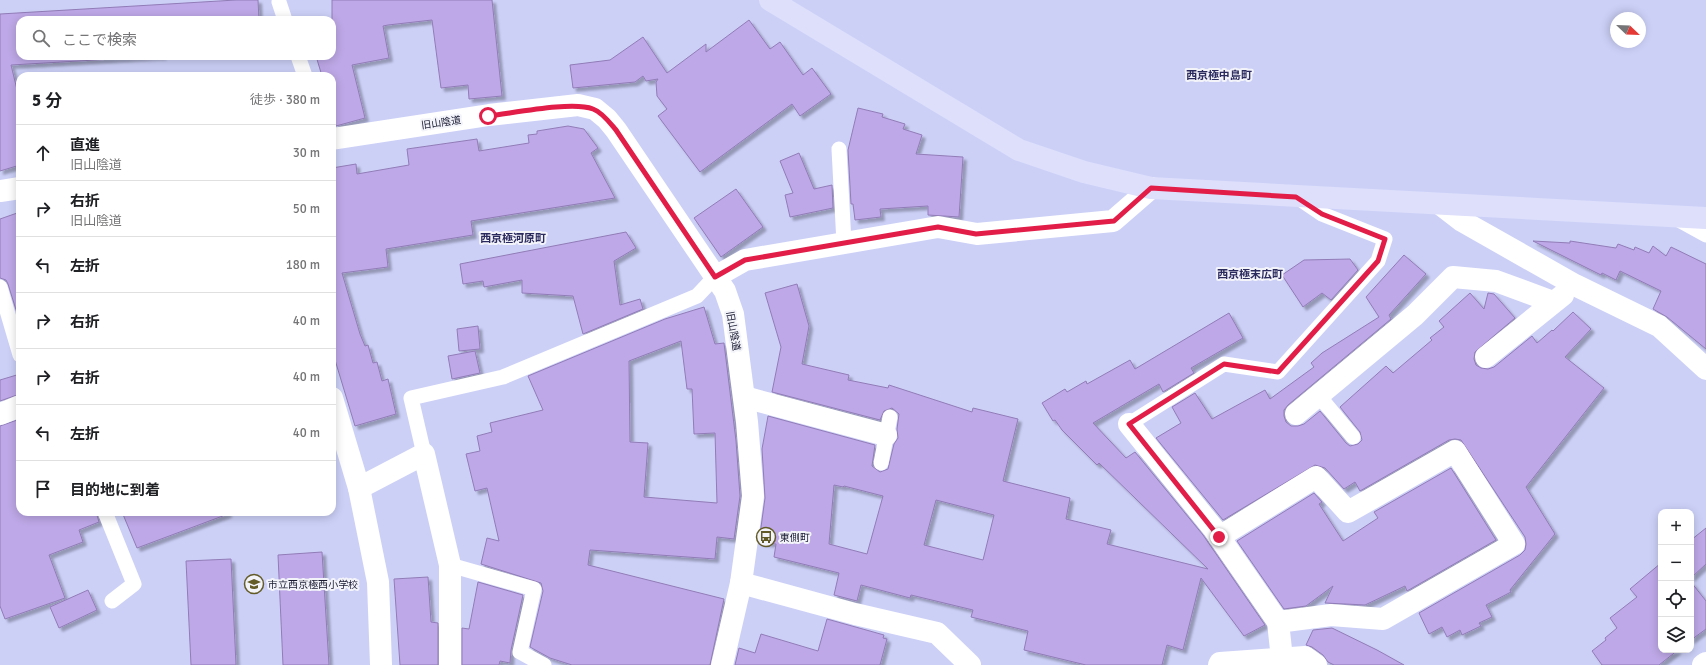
<!DOCTYPE html>
<html lang="ja">
<meta charset="utf-8">
<style>
:root{--surface:#fff;--page:#f2f2f2;--text:#202124;--muted:#757577;--line:#e0e0e0}
body{margin:0;font-family:Signika,"Noto Sans JP",sans-serif;background:var(--page);color:var(--text)}
.controls{position:absolute;right:12px;bottom:12px;display:grid;overflow:hidden;border-radius:8px;box-shadow:0 2px 10px #0003}
.controls button{width:36px;height:36px;display:grid;place-items:center;padding:0;border:0;border-bottom:1px solid var(--line);background:var(--surface);color:var(--text);font:20px sans-serif}
.compass{position:absolute;left:1610px;top:12px;width:36px;height:36px;border-radius:50%;background:var(--surface);box-shadow:0 2px 10px #0003;rotate:113deg}
.stop{position:absolute;width:12px;height:12px;margin:-9px;border:3px solid #e11d48;border-radius:50%;background:#fff}
.stop.end{background:#e11d48;border-color:#fff;box-shadow:0 1px 4px #0008}
.list{margin:0;padding:0;list-style:none}
h2{display:flex;justify-content:space-between;align-items:center;height:52px;margin:0;padding:0 16px;font-size:17px}
h2 small{font-size:13px;font-weight:400;color:var(--muted)}
.list li{display:grid;grid-template-columns:26px 1fr auto;gap:12px;align-items:center;box-sizing:border-box;height:56px;padding:0 16px;border-top:1px solid var(--line)}
.list b{display:block;font-size:15px;white-space:nowrap}
.list p{margin:0;font-size:13px;white-space:nowrap;color:var(--muted)}
.list em{font-size:13px;font-style:normal;color:var(--muted)}
.icon{flex:none;width:22px;height:22px;fill:none;stroke:currentColor;stroke-width:2;stroke-linecap:round;stroke-linejoin:round}
.map{position:relative;flex:none;width:1706px;height:665px;overflow:hidden}
.search{position:absolute;background:var(--surface);box-shadow:0 2px 10px #0003;left:16px;top:16px;width:320px;height:44px;display:flex;align-items:center;gap:10px;box-sizing:border-box;padding:0 14px;border-radius:12px;color:var(--muted);font-size:15px}
.panel{position:absolute;background:var(--surface);box-shadow:0 2px 10px #0003;left:16px;top:72px;width:320px;height:444px;border-radius:12px}
.map>svg:first-child{display:block}
</style>
<div class="map">
<svg width="1706" height="665" viewBox="0 0 1706 665">
<defs>
<filter id="shadow"><feDropShadow dx="3.5" dy="3.5" stdDeviation="1" flood-color="#0004"/></filter>
</defs>
<rect width="100%" height="100%" fill="#ccd0f7"/>
<g fill="#bea8e7" stroke="#917cb7" fill-rule="evenodd" filter="url(#shadow)">
<polygon points="236,0 258,0 259,20 20,20 20,56 163,56 11,65 20,102 20,165 0,171 0,14"/>
<polygon points="332,0 492,0 502,96 469,99 468,85 441,88 432,20 388,25 383,26 389,58 352,65 365,118 336,126 332,110 332,76 322,76 316,56 332,56"/>
<polygon points="749,20 770,49 780,42 803,75 812,68 831,94 800,116 792,104 700,172 658,116 667,109 657,96 656,82 658,79 646,81 643,76 635,82 573,88 570,65 610,60 643,37 667,73 706,44 706,52"/>
<polygon points="858,108 883,114 882,117 905,124 903,129 922,135 916,154 963,157 959,217 928,215 928,206 880,209 881,217 855,220 853,204 851,204 848,150"/>
<polygon points="568,126 584,129 598,148 591,153 615,198 471,221 473,235 386,249 388,267 342,273 360,334 365,346 368,345 373,363 377,362 382,381 388,379 396,414 355,426 332,350 332,168 356,164 357,174 409,165 407,149 477,139 479,151 529,143 528,135 537,134 537,131"/>
<polygon points="799,153 814,189 832,185 833,208 790,217 785,195 793,193 780,161"/>
<polygon points="736,189 763,227 721,257 694,218"/>
<polygon points="20,212 20,312 17,313 8,284 6,280 0,278 0,219"/>
<polygon points="626,232 636,248 614,261 620,305 640,299 643,309 583,334 573,296 522,293 522,280 484,287 483,281 463,284 460,264"/>
<polygon points="1533,241 1570,243 1570,241 1616,248 1618,244 1634,250 1635,247 1649,253 1653,246 1666,256 1671,247 1706,264 1706,349 1667,317 1653,309 1661,291 1620,271 1616,280 1602,273 1601,275"/>
<polygon points="1404,255 1426,274 1389,315 1391,319 1288,405 1284,410 1284,416 1286,422 1291,426 1298,426 1304,424 1320,411 1346,443 1350,446 1358,444 1362,440 1360,432 1340,407 1386,366 1393,373 1432,340 1430,338 1444,327 1439,321 1470,293 1484,309 1488,293 1494,294 1515,318 1475,352 1474,359 1476,365 1481,368 1488,369 1494,367 1532,336 1537,343 1552,330 1553,331 1573,312 1591,329 1565,357 1604,388 1526,487 1555,534 1510,590 1511,592 1486,605 1492,617 1479,623 1481,626 1462,635 1460,630 1447,637 1442,627 1429,634 1419,613 1520,555 1525,550 1526,544 1525,537 1461,440 1455,439 1449,440 1360,491 1355,482 1344,489 1325,468 1315,465 1223,520 1156,438 1181,423 1172,407 1195,393 1212,419 1265,390 1270,399 1314,367 1311,363 1322,353 1379,317 1366,297"/>
<polygon points="1350,259 1358,270 1331,300 1322,293 1303,307 1282,275 1304,260"/>
<path d="M797 284 809 326 802 364 849 375 848 380 888 388 889 385 972 412 973 408 1018 419 1003 481 1070 498 1066 519 1111 530 1107 544 1208 569 1099 463 1097 465 1062 430 1055 420 1053 421 1042 403 1065 389 1067 392 1086 381 1087 384 1130 360 1135 369 1229 313 1243 338 1191 368 1194 373 1163 392 1159 384 1093 423 1126 458 1135 452 1203 535 1265 625 1244 636 1201 578 1183 650 1167 645 1162 665H1086L1024 650 1028 631 971 617 973 610 911 595 910 598 861 585 857 601 834 595 839 573 774 557 776 544 759 542 765 498 762 449 768 416 875 445 872 466 880 472 888 469 894 444 898 438 897 429 899 414 892 408 884 411 880 420 772 392 781 347 765 293ZM834 485 843 487 844 486 883 496 867 554 829 544ZM936 500 994 515 983 560 924 545Z"/>
<path d="M704 307 715 344 724 343 736 441 740 496 734 539 717 537 715 559 590 550 588 565 724 599 710 665H572L550 658 530 647 543 591 541 583 481 564 487 538 499 541 487 488 475 491 466 454 480 451 477 436 492 432 490 423 543 410 528 376 665 319ZM681 341 687 389H692L694 434 715 433 717 503 644 497 648 443 630 442 629 361Z"/>
<polygon points="478,326 480,349 459,351 457,329"/>
<polygon points="475,351 480,373 452,379 448,356"/>
<polygon points="20,374 20,394 0,401 0,380"/>
<polygon points="20,419 20,512 96,512 99,522 79,530 83,542 49,555 65,598 5,619 0,606 0,426"/>
<polygon points="1451,468 1496,540 1407,591 1405,586 1365,605 1325,603 1333,586 1306,606 1284,609 1237,541 1314,493 1322,502 1319,504 1343,541 1378,518 1374,512"/>
<polygon points="122,512 228,512 228,514 137,548"/>
<polygon points="1706,528 1706,564 1691,578 1691,540"/>
<polygon points="322,552 329,665 283,665 278,555"/>
<polygon points="231,559 236,665 191,665 186,561"/>
<polygon points="1661,563 1661,650 1678,650 1659,665 1602,665 1592,651 1606,640 1605,638 1617,628 1610,618 1637,597 1630,589"/>
<polygon points="428,577 431,622 438,623 438,665 400,665 394,579"/>
<polygon points="478,582 523,595 511,650 510,663 500,661 499,665 462,665 462,628 469,629"/>
<polygon points="1691,582 1706,601 1706,629 1691,640"/>
<polygon points="88,590 97,610 59,628 50,607"/>
<polygon points="827,619 884,635 883,638 887,639 880,665 735,665 739,648 755,653 761,634 818,651"/>
<polygon points="1332,628 1377,650 1404,665 1334,665 1328,662 1323,655 1312,647 1306,645 1313,630"/>
</g>
<g fill="none" stroke-linecap="round" stroke-linejoin="round">
<g stroke="#fff" stroke-width="15">
<polyline points="279,2 285,20"/>
<polyline points="298,56 305,76"/>
<polyline points="839,149 844,243"/>
<polyline points="1677,219 1706,235"/>
<polyline points="0,287 20,355"/>
<polyline points="1319,396 1353,437"/>
<polyline points="1129,424 1224,364 1278,372 1378,261 1385,239 1322,214 1297,197"/>
<polyline points="424,454 411,398 503,377 697,296 715,277"/>
<polyline points="881,463 890,417"/>
<polyline points="105,512 134,584 112,601"/>
<polyline points="450,565 534,589 520,652 544,665"/>
</g>
<g stroke="#fff" stroke-width="22">
<polyline points="332,139 489,115 578,105 595,109 607,119 616,130 725,291 733,314 747,422 753,496 741,583 722,665"/>
<polyline points="0,191 20,188"/>
<polyline points="1440,204 1462,221 1575,285 1659,326 1706,369"/>
<polyline points="715,277 745,260 938,227 977,234 1113,221 1151,188"/>
<polyline points="1486,357 1563,295"/>
<polyline points="744,397 886,435"/>
<polyline points="332,398 359,488 378,582 381,665"/>
<polyline points="0,414 20,406"/>
<polyline points="1296,414 1415,315 1453,277 1496,281 1553,302"/>
<polyline points="1129,424 1213,528 1278,622 1282,659"/>
<polyline points="359,488 424,454 450,565 450,665"/>
<polyline points="1219,537 1316,477 1348,512 1455,451 1514,544 1383,619 1331,615 1278,622"/>
<polyline points="741,583 855,614 937,633 970,665"/>
<polyline points="1219,665 1220,663 1305,657 1316,665"/>
<polyline points="1703,665 1706,663"/>
</g>
<polyline stroke="#dddffb" stroke-width="22" points="770,0 1019,150 1084,172 1151,188 1706,218"/>
</g>
<g fill="none" stroke-linecap="round" stroke-linejoin="round">
<path stroke="#e11d48" stroke-width="5" d="M488 116C514 113 572 101 593 109 602 112 610 123 616 130L715 277 745 260 938 227 976 234 1114 221 1151 188 1296 197 1322 214 1385 239 1378 261 1278 372 1224 364 1129 424 1219 537"/>
</g>
<defs>
<g id="bus-ring" transform="scale(1)"><circle r="9.5" fill="#f3f3fa" stroke="#635b27" stroke-width="1.5"/><path d="M-5-6H5V4H4V6H2V4H-2V6H-4V4H-5ZM-3.5-4V0h7V-4ZM-3.5 1.2v1.5H-2V1.2ZM2 1.2v1.5H3.5V1.2Z" fill="#635b27"/></g>
<g id="school-ring" transform="scale(1)"><circle r="9.5" fill="#f3f3fa" stroke="#635b27" stroke-width="1.5"/><path d="M0-5L7-2L0 1L-7-2ZM-4 1L0 2.5L4 1V4Q0 6-4 4Z" fill="#635b27"/></g>
</defs>
<g fill-rule="evenodd">
<use href="#bus-ring" x="766" y="537"/>
<use href="#school-ring" x="254" y="584"/>
</g>
<g text-anchor="middle" stroke-width="4" stroke-linejoin="round" paint-order="stroke">
<g font-size="10" fill="#181931" stroke="#f3f3fa">
<text transform="translate(441 122) rotate(-8)" y="4">旧山陰道</text>
<text transform="translate(734 331) rotate(80)" y="4">旧山陰道</text>
</g>
<g font-size="10" fill="#181931" stroke="#f3f3fa" text-anchor="start">
<text x="780" y="541">東側町</text>
<text x="268" y="588">市立西京極西小学校</text>
</g>
<g font-size="11" font-weight="bold" fill="#2b2a5e" stroke="#f3f3fa">
<text x="1219" y="79">西京極中島町</text>
<text x="513" y="242">西京極河原町</text>
<text x="1250" y="278">西京極末広町</text>
</g>
</g>
</svg>
<div class="controls">
<button>+</button>
<button>−</button>
<button><svg class="icon" aria-label="locate" viewBox="0 0 24 24"><circle cx="12" cy="12" r="6"/><path d="M12 2v4M12 18v4M2 12h4M18 12h4"/></svg></button>
<button><svg class="icon" aria-label="layers" viewBox="0 0 24 24"><path d="M12 4l9 5-9 5-9-5zM3 14l9 5 9-5"/></svg></button>
</div>
<svg class="compass" viewBox="-18 -18 36 36"><path d="M0-13l5 13h-10z" fill="#e53935"/><path d="M0 13l5-13h-10z" fill="#757577"/></svg>
<div class="stop" style="left:488px;top:116px"></div>
<div class="stop end" style="left:1219px;top:537px"></div>
<div class="search"><svg class="icon" aria-label="search" viewBox="0 0 24 24"><circle cx="10" cy="10" r="6"/><path d="M15 15l6 6"/></svg>ここで検索</div>
<section class="panel">
<h2>5 分<small>徒歩 · 380 m</small></h2>
<ul class="list">
<li><svg class="icon" aria-label="ahead" viewBox="0 0 24 24"><path d="M12 20V5M6 11l6-6 6 6"/></svg><div><b>直進</b><p>旧山陰道</p></div><em>30 m</em></li>
<li><svg class="icon" aria-label="right" viewBox="0 0 24 24"><path d="M7 20v-9h11M14 6l5 5-5 5"/></svg><div><b>右折</b><p>旧山陰道</p></div><em>50 m</em></li>
<li><svg class="icon" aria-label="left" viewBox="0 0 24 24"><path d="M17 20v-9H6M10 6l-5 5 5 5"/></svg><div><b>左折</b></div><em>180 m</em></li>
<li><svg class="icon" aria-label="right" viewBox="0 0 24 24"><path d="M7 20v-9h11M14 6l5 5-5 5"/></svg><div><b>右折</b></div><em>40 m</em></li>
<li><svg class="icon" aria-label="right" viewBox="0 0 24 24"><path d="M7 20v-9h11M14 6l5 5-5 5"/></svg><div><b>右折</b></div><em>40 m</em></li>
<li><svg class="icon" aria-label="left" viewBox="0 0 24 24"><path d="M17 20v-9H6M10 6l-5 5 5 5"/></svg><div><b>左折</b></div><em>40 m</em></li>
<li><svg class="icon" aria-label="arrive" viewBox="0 0 24 24"><path d="M6 21V4h12l-3 4 3 4H6"/></svg><div><b>目的地に到着</b></div></li>
</ul>
</section>
</div>
